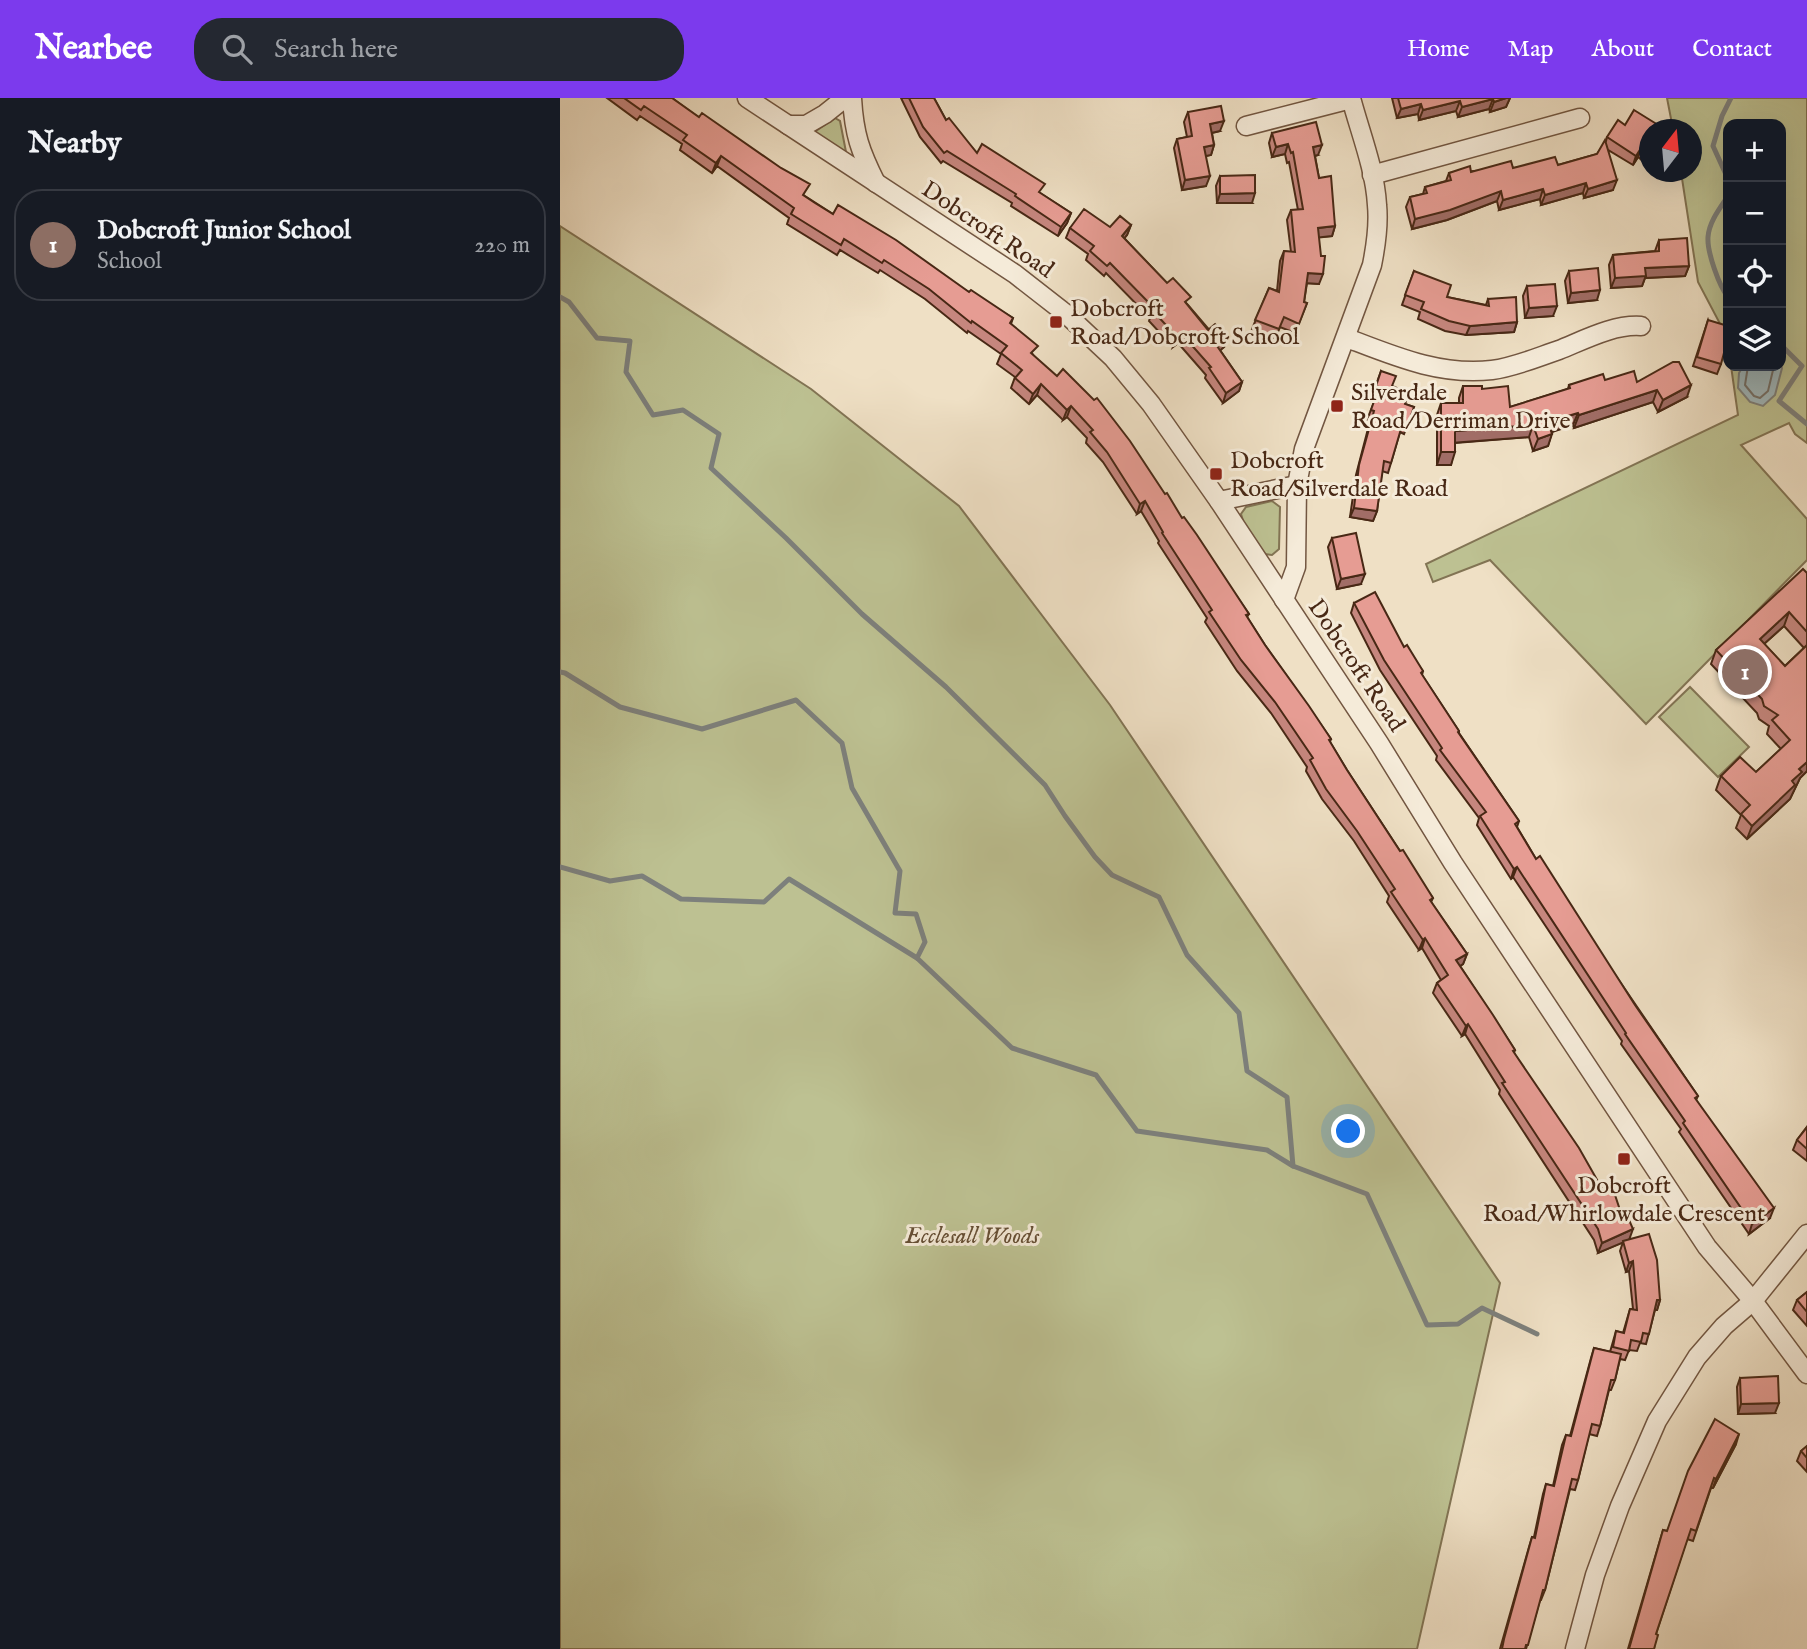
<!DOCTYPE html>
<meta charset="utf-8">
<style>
:root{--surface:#171b24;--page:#242831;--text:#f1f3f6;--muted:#9ea1a6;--line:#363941;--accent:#7c3aed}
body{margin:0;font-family:"IM FELL English",serif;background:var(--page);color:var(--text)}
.controls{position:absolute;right:21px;top:21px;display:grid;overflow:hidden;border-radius:14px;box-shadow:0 7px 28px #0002}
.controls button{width:63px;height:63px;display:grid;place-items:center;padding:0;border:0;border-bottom:2px solid var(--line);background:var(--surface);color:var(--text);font:35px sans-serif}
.compass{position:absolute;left:1079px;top:21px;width:63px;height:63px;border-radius:50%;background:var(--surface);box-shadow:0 7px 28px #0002;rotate:16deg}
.you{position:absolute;left:789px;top:1034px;width:24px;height:24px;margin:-18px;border:5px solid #fff;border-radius:50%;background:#1a73e8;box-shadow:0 0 0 10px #1a73e833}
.badge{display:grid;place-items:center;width:46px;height:46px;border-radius:50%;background:var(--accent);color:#fff;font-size:23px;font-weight:700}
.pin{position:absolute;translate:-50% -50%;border:4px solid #fff;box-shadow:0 2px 7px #0006}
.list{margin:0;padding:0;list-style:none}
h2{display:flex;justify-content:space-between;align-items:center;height:91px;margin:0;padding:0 28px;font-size:30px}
h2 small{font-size:23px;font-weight:400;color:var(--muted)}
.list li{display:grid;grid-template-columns:46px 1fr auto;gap:21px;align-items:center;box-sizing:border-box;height:112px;margin:0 14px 14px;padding:0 14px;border:2px solid var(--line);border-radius:28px}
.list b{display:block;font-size:26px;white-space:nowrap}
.list p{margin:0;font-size:23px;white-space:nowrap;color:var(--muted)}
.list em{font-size:23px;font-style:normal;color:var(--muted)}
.icon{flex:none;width:38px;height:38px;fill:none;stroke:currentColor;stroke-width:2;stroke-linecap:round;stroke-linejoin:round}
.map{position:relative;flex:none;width:1247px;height:1551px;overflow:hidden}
header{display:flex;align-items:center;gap:42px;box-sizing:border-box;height:98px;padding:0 35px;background:var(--accent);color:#fff}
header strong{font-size:33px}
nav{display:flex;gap:38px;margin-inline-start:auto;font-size:24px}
.search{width:490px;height:63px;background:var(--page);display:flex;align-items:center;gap:18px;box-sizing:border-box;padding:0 24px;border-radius:28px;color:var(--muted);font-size:26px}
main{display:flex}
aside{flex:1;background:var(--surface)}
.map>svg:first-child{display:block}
</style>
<header>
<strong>Nearbee</strong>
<div class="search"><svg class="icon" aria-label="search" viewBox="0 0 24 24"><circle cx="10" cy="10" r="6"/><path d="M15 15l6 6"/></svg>Search here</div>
<nav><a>Home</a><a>Map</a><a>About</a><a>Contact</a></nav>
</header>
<main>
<aside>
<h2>Nearby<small></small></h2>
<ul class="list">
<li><span class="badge" style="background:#8d6e63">1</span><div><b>Dobcroft Junior School</b><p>School</p></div><em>220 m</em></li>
</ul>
</aside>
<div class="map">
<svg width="1247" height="1551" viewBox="0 0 1247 1551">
<rect width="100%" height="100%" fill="#efe0c5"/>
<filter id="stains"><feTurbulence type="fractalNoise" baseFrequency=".00286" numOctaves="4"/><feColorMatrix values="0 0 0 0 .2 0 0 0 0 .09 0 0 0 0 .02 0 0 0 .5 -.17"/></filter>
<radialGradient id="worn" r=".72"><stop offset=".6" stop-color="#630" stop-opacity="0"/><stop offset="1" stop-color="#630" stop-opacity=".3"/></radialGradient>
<g fill="#bdc192" stroke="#827454" stroke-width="2">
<polygon points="1107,0 1247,0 1247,345 1235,336 1229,325 1181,347 1247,421 1247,462 1086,626 930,462 873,484 866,466 1178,317 1171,268 1221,268 1221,26 1168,26 1168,247 1167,239 1138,184 1121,74 1132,74 1132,32 1113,31"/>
<polygon points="275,20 280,23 286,54 281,59 253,35"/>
<polygon points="0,128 251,291 399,408 550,607 940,1185 857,1551 0,1551"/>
<polygon points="712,403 720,409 719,451 712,457 705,456 685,429 681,416 686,409"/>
<polygon points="1130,589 1189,649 1158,679 1099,619"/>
</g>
<polygon fill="#a0bac0" stroke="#7d807c" stroke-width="2" points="1183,268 1221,268 1222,270 1215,297 1203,308 1190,304 1178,290 1179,275"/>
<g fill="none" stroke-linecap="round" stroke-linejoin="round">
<polyline stroke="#74716a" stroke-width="2" points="1188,268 1185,287 1194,298 1200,300 1208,293 1214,268"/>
<g stroke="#7d807c" stroke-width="5">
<polyline points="1168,81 1153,48 1162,18 1171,0"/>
<path d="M1168 98C1160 110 1149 124 1148 139 1147 154 1159 188 1168 199"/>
<polyline points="0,199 9,204 37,240 70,243 66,274 93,317 123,312 159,336 151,370 226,440 302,516 386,589 485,687 505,718 535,759 552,777 599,799 627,857 679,915 687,973 727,999 733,1068 807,1096 867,1227 898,1226 922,1210 977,1236"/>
<polyline points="1221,247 1242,268 1219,303 1247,326"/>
<polyline points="0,574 5,575 60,609 142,631 236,602 282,645 292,690 340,773 335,815 356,816 365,844 357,860 452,950 536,977 577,1033 707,1052 733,1068"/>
<polyline points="0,769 50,783 82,778 121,801 204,804 229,781 357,860"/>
</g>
<g stroke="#725641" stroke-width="21">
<g id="minor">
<polyline points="187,0 455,176 505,215 553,260 591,306 659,403 819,645 893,765 1147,1149 1193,1203 1247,1276"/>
<path d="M292 0C294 36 300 53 316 85"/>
<polyline points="228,27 246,27 265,16 285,0"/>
<polyline points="686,28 791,1"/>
<polyline points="812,77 1020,20"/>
<path d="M787 240C834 258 880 278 932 272 955 269 978 259 999 252 1024 242 1054 226 1081 228"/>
<polyline points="659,403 737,387"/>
<path d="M724 502 736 469 737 387 744 351 812 167C816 147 819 127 817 107 815 71 800 34 791 0"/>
<polyline points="1015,1551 1035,1477 1060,1408 1097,1323 1137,1259 1164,1228 1193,1203 1247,1136"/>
</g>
</g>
<use href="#minor" stroke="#f5ebd9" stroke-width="18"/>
</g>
<g fill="#c6867e" stroke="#482815" stroke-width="2" fill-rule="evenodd">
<polygon points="47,0 112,0 245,98 273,116 409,194 453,220 451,226 474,258 622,420 689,516 687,519 705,547 771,641 770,644 787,672 840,753 873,800 871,804 907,856 903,866 900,868 955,952 954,955 1069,1142 1100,1202 1097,1212 1095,1212 1086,1246 1080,1245 1077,1253 1069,1252 1065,1262 1060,1261 1055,1282 1051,1292 1049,1292 1040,1328 1037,1338 1029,1336 1018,1382 1015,1392 1010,1391 985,1492 981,1502 980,1502 966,1551 940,1551 969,1449 972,1439 974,1439 983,1396 986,1386 993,1388 1002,1347 1006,1337 1010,1338 1031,1260 1034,1250 1050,1254 1056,1233 1063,1235 1070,1211 1073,1211 1069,1173 1066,1174 1060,1153 1063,1144 1038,1155 1034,1142 939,996 940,992 905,936 902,938 873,895 877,885 881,882 862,850 859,852 827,804 829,798 794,743 762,701 746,673 747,669 711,615 677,573 645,524 647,520 598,445 599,443 581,413 577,416 543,364 526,345 527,340 507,319 503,322 477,297 469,306 451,290 455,279 437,266 441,256 408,233 407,235 365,201 320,172 318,175 280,152 277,157 227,126 229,120 157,68 152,75 120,52 122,46 80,18 77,22"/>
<polygon points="341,0 374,0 386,22 417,55 511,115 507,125 498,138 451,108 452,105 383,63 381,65 360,39"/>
<polygon points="832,0 950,0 946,9 930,14 929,11 898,19 896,13 859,22 858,16 837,20"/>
<polygon points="628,14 660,33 652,35 654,47 651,57 646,58 646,88 622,92 614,50 617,41 627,39 624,24"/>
<polygon points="1065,27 1089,32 1089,55 1084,64 1078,59 1073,67 1048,52 1053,92 1024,100 1023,95 981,107 980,101 939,112 937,103 887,122 852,131 846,109 850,99 863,96 865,89 886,83 889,75 953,70 998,67 1037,56 1046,43 1047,39"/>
<polygon points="712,35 758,57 755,58 759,80 775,128 772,138 759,139 759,186 747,185 744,204 747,205 735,235 720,229 715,241 692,231 709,190 717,193 720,163 724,153 731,154 727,122 731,112 738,112 729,64 727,65 725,56 712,59 709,45"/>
<polygon points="660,78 692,105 657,105 656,88"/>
<polygon points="571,127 567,137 564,140 628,207 664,249 660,252 682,284 679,293 663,305 645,280 646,277 618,245 613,249 589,223 590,220 546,175 544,178 526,162 528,156 506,140 510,130 550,129"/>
<polygon points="1099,142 1129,168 1125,178 1085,180 1082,188 1051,190 1049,167 1053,157 1095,153"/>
<polygon points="854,173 887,199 926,207 928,201 957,224 954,234 906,237 885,233 858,221 860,214 842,207"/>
<polygon points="1009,173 1037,202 1008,205 1005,183"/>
<polygon points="967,188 993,218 965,220 963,198"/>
<polygon points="1148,222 1161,266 1157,276 1133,268"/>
<polygon points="821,273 845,306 854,309 844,336 840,334 828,375 822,373 817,413 813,423 790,419 796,377 810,323 807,322 816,299 812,298"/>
<polygon points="1045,282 1077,284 1127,299 1098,314 1093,304 1014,330 1013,327 992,334 988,348 973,353 969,339 895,345 891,367 877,367 877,317 881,305 899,305 899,300 903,288 922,291 950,309 1008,291 1009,287"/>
<polygon points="772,440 801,486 777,491 768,449"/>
<path d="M1247 475V673L1240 680 1230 701 1187 741 1176 730 1181 717 1156 692 1161 678 1196 674 1221 651 1207 636 1209 628 1199 621 1197 615 1151 566 1156 552ZM1224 528 1244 550 1225 568 1204 546Z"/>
<polygon points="794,505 844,549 863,573 862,577 899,633 899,635 959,723 957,729 976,761 1138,998 1136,1002 1210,1120 1189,1136 1119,1034 1121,1031 1061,946 1062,943 953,779 951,781 917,727 919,720 876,662 877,658 820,572 791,515"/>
<polygon points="1247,1029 1247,1063 1233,1052 1237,1042"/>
<polygon points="1247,1194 1247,1228 1233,1212 1237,1202"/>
<polygon points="1180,1280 1215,1315 1178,1316 1177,1289"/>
<polygon points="1176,1346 1153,1390 1151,1390 1133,1443 1127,1441 1096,1536 1094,1551 1068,1551 1103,1432 1107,1433"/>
<polygon points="1247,1348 1247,1374 1237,1363 1241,1353"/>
</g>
<g fill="#a16d67" stroke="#482815" stroke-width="2">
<polygon points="946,0 950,0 946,9 930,14 934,4"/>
<polygon points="933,1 929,11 898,19 902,9"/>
<polygon points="900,3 896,13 859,22 863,12"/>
<polygon points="861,6 858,16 837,20 841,11"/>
<polygon points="664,23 660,33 647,36 650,26"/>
<polygon points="728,46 725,56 712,59 716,49"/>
<polygon points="654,47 651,57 641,59 644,49"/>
<polygon points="762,47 758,57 750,59 753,49"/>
<polygon points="1081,50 1078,59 1073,67 1076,58"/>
<polygon points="161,58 157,68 152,75 156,65"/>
<polygon points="650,78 646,88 622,92 625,82"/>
<polygon points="1057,82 1053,92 1024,100 1028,91"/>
<polygon points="1026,85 1023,95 981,107 985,97"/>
<polygon points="983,91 980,101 939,112 943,102"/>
<polygon points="941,93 937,103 887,122 852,131 855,121"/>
<polygon points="695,95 692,105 657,105 660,96"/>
<polygon points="511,115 507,125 498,138 501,129"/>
<polygon points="571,127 567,137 558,148 562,138"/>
<polygon points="775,128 772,138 754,140 758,130"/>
<polygon points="1129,168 1125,178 1085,180 1082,188 1051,190 1055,180 1085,170"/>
<polygon points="748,175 763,176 759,186 744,185"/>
<polygon points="1040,192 1037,202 1008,205 1011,195"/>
<polygon points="997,208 993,218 965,220 969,210"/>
<polygon points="957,224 954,234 906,237 910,228"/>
<polygon points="621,235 618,245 613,249 617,239"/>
<polygon points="668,239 664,249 654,258 657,248"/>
<polygon points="682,284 679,293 663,305 666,295"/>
<polygon points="481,286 477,297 469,306 473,296"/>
<polygon points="1131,287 1127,299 1098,314 1103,302"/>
<polygon points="1097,292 1093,304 1014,330 1019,317"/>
<polygon points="511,308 507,319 503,322 507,312"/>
<polygon points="1018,315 1013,327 984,336 988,324"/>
<polygon points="973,327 969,339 891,345 895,333"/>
<polygon points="992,336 988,348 973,353 978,341"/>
<polygon points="881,354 895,354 891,367 877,367"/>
<polygon points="585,403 581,413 577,416 580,406"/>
<polygon points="794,410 817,413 813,423 790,419"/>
<polygon points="805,476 801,486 777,491 781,481"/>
<polygon points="1229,514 1224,528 1195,554 1200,541"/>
<polygon points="1247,664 1247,673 1240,680 1230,701 1187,741 1192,728 1232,683 1239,671"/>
<polygon points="957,769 953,779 951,781 954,771"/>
<polygon points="865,840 862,850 859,852 863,842"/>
<polygon points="907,856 903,866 892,873 896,862"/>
<polygon points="908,926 905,936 902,938 906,928"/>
<polygon points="1214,1110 1210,1120 1189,1136 1192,1126"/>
<polygon points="1073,1131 1069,1142 1038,1155 1042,1145"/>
<polygon points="1073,1163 1069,1173 1066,1174 1069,1165"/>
<polygon points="1097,1202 1100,1202 1097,1212 1094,1212"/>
<polygon points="1219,1305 1215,1315 1178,1316 1181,1306"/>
<polygon points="1179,1336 1176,1346 1153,1390 1156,1381"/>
</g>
<g fill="#e69c93" stroke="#482815" stroke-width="2">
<polygon points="64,0 112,0 139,19 142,15 221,70 250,86 243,97 255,105 273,116 278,107 336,142 409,194 411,192 453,220 450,225 478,248 471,255 497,278 503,271 534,302 537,300 570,343 605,396 607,395 622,420 624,419 637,437 689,516 686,517 705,547 749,608 771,641 769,642 787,672 840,753 843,752 873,800 870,802 907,856 896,862 933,917 955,952 953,953 1019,1050 1044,1094 1053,1091 1062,1118 1066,1115 1073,1131 1042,1145 1038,1131 942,985 945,984 908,926 906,928 877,885 888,877 865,840 863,842 831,794 835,791 797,733 766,691 750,662 753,660 715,604 681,562 649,514 652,512 602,435 603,434 585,403 580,406 547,354 530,334 533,332 511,308 507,312 481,286 473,296 455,280 462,272 441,255 447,248 412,223 411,225 369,191 324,162 322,165 284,141 281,147 231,116 234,110 161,58 156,65 123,42 127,37 84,8 81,12"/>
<polygon points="349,0 374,0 386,22 389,20 417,55 422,46 485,86 479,94 511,115 501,129 455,98 456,96 387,53 384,55 363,29"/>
<polygon points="838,0 946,0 934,4 933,1 902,9 900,3 863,12 861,6 841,11"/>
<polygon points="661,8 664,23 650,26 654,47 644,49 650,78 625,82 617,41 632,38 628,14"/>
<polygon points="1074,12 1103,30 1102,32 1089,32 1089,51 1088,54 1081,50 1076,58 1047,39 1058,22 1065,27"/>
<polygon points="756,24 762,47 753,49 759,80 771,78 775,128 758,130 761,158 765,158 763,176 748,175 744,204 747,205 739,226 724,219 719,231 695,222 709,190 719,194 724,153 735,154 731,112 743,111 733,54 731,55 728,46 716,49 712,35"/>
<polygon points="1045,42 1057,82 1028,91 1026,85 985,97 983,91 943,102 941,93 890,112 855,121 850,99 867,95 865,89 891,82 889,75 910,68 911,74 951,63 953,70 995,59 998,67 1037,56"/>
<polygon points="695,77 695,95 660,96 660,78"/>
<polygon points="524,111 550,129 560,118 571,127 562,138 607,185 613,180 631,199 625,204 648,232 655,226 668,239 657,248 682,284 666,295 649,270 651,269 621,235 617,239 593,213 595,211 550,165 547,168 530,153 534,148 510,130"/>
<polygon points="1127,140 1129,168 1085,170 1086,178 1055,180 1053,157 1099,153 1099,142"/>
<polygon points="1038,170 1040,192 1011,195 1009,173"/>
<polygon points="854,173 891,187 887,199 929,208 928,201 956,199 957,224 910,228 889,223 861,211 864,204 845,197"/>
<polygon points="995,186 997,208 969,210 967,188"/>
<polygon points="1148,222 1168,228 1168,240 1161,266 1137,259"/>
<polygon points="1113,264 1119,264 1131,287 1103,302 1097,292 1019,317 1018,315 988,324 992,336 978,341 973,327 895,333 895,354 881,354 881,305 903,305 903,288 922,288 922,291 948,288 950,309 1010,290 1009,287 1043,276 1045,282 1074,273 1077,284"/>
<polygon points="821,273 836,278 832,288 849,295 845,306 854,309 848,326 843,324 831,365 824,363 817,413 794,410 799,367 814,313 811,312 819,289 816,288"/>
<polygon points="796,435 805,476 781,481 772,440"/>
<polygon points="1243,471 1247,475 1247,534 1229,514 1200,541 1225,568 1247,547 1247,664 1239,671 1242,674 1232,683 1235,687 1192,728 1181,716 1190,707 1161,678 1180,659 1196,674 1230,642 1212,622 1218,617 1204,608 1202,601 1156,552"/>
<polygon points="815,494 844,549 847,547 863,573 861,575 899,633 898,634 959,723 955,726 976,761 980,758 1075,907 1138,998 1135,1000 1214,1110 1192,1126 1123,1025 1125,1023 1065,936 1066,935 957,769 954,771 920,718 926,714 880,652 882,650 824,562 794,505"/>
<polygon points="1247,1029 1247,1051 1237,1042"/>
<polygon points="1089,1136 1097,1162 1100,1202 1097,1202 1089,1236 1083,1235 1081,1244 1071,1242 1069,1253 1053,1249 1056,1233 1064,1235 1070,1211 1077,1212 1073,1163 1069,1165 1063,1143"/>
<polygon points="1247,1194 1247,1214 1237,1202"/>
<polygon points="1034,1250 1061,1256 1055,1282 1051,1282 1040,1328 1032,1326 1018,1382 1012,1381 985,1492 983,1492 968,1547 966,1547 965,1551 942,1551 944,1541 972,1439 975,1440 986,1386 994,1388 1006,1337 1011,1338"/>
<polygon points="1218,1278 1219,1305 1181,1306 1180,1280"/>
<polygon points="1155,1321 1179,1336 1156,1381 1154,1380 1136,1433 1131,1431 1096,1536 1098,1537 1094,1551 1069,1551 1103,1432 1107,1433 1128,1373"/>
<polygon points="1247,1348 1247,1360 1241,1353"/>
</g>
<g fill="#8f2418" stroke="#f5ebd9" stroke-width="2.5">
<rect x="489" y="217" width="14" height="14" rx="3.5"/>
<rect x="770" y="301" width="14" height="14" rx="3.5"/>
<rect x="649" y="369" width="14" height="14" rx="3.5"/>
<rect x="1057" y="1054" width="14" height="14" rx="3.5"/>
</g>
<g text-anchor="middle" stroke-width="6" stroke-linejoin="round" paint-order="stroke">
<g font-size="24" fill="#482815" stroke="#f5ebd9">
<text transform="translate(428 131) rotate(34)" y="8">Dobcroft Road</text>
<text transform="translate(797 567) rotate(56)" y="8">Dobcroft Road</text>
</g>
<g font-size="24" fill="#482815" stroke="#f5ebd9" text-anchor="start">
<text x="510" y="218">Dobcroft<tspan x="510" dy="28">Road/Dobcroft School</tspan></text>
<text x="791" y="302">Silverdale<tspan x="791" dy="28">Road/Derriman Drive</tspan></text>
<text x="670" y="370">Dobcroft<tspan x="670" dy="28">Road/Silverdale Road</tspan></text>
<text x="1064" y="1095" text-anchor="middle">Dobcroft<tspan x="1064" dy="28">Road/Whirlowdale Crescent</tspan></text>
</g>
<g font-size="24" font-style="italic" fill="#654e34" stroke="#f5ebd9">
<text x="412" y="1145">Ecclesall Woods</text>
</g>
</g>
<rect width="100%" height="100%" filter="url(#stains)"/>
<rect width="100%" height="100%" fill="url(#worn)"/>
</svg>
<div class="controls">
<button>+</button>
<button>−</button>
<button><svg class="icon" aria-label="locate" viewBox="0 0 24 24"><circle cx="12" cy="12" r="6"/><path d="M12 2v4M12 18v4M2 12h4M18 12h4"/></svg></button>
<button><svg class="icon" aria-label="layers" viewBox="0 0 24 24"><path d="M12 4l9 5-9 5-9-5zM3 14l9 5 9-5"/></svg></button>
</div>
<svg class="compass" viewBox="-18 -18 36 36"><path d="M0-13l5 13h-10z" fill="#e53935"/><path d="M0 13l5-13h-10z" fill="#9ea1a6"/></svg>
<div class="you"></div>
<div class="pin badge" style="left:1185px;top:574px;background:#8d6e63">1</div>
</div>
</main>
